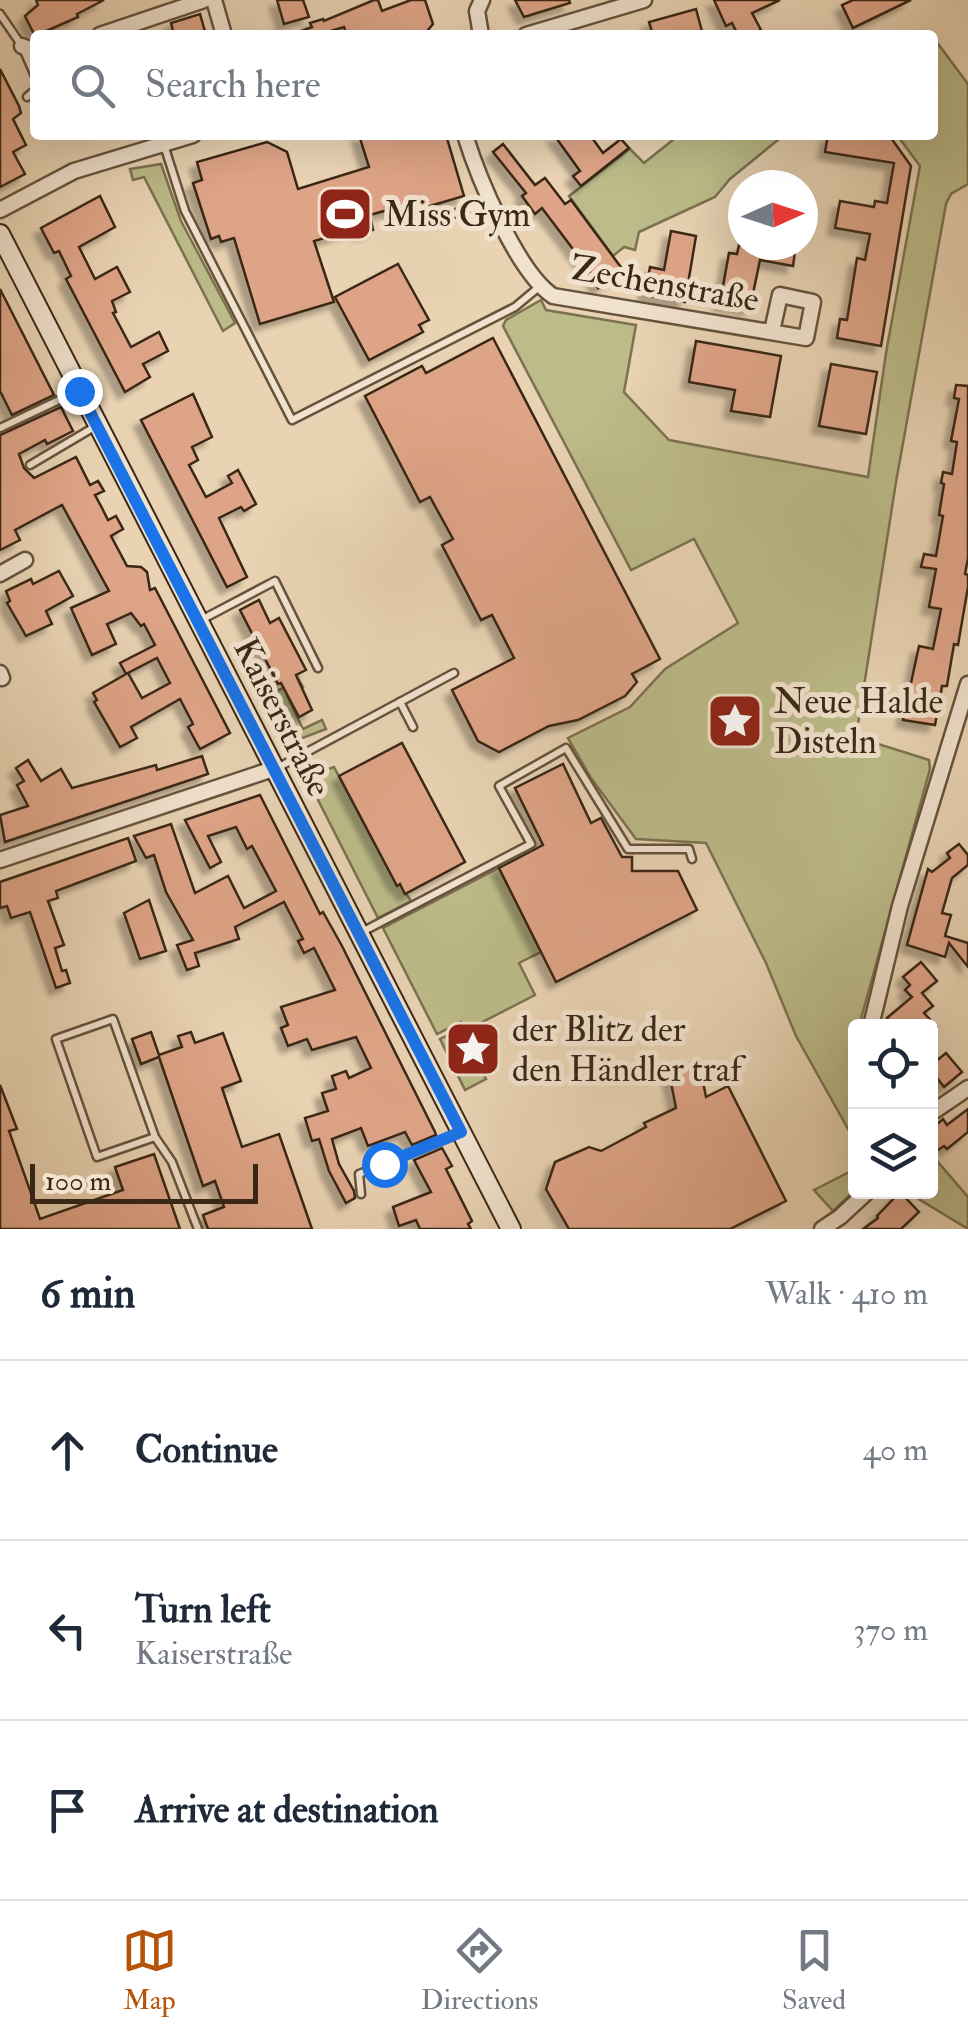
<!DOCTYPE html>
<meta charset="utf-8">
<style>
:root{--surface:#fff;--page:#f6f6f7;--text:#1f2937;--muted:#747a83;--line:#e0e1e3;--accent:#b45309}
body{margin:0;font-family:"IM FELL Double Pica",serif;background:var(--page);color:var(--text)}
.controls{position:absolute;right:30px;bottom:30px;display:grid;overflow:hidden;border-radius:10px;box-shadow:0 10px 40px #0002}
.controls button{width:90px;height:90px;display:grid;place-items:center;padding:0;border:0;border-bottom:2px solid var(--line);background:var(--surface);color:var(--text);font:50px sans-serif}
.compass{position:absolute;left:728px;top:170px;width:90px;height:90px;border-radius:50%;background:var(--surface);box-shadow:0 10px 40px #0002;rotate:87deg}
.scale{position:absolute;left:30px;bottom:25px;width:228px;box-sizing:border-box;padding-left:10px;border:5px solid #3a2816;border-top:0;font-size:28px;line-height:35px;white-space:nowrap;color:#3a2816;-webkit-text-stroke:8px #f1e2ce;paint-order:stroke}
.stop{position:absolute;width:30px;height:30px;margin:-22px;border:8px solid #1a73e8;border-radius:50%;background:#fff}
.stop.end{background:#1a73e8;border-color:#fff;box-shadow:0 2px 10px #0008}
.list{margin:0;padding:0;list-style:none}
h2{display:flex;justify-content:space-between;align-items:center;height:130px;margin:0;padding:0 40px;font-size:42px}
h2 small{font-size:32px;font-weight:400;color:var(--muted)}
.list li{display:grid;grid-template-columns:65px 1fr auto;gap:30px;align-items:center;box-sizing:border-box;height:180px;padding:0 40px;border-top:2px solid var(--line)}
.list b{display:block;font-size:38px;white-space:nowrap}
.list p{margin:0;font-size:32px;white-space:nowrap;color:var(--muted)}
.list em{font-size:32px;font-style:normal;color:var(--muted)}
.icon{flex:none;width:55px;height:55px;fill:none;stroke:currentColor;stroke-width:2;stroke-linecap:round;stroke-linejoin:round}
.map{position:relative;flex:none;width:968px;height:1229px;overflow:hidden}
.search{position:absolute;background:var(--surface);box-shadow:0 10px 40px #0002;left:30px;right:30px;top:30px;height:110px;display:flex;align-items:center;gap:25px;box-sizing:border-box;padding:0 35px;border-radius:10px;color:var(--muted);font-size:38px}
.sheet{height:670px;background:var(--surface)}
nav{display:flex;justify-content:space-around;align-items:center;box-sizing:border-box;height:140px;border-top:2px solid var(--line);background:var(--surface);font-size:28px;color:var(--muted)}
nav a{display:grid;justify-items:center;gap:5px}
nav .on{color:var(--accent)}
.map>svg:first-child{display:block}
</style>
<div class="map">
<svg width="968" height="1229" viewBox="0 0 968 1229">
<defs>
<filter id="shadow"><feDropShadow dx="-7" dy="7" stdDeviation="2.5" flood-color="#0004"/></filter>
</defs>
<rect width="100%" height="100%" fill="#e9d3b3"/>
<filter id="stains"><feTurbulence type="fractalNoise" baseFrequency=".002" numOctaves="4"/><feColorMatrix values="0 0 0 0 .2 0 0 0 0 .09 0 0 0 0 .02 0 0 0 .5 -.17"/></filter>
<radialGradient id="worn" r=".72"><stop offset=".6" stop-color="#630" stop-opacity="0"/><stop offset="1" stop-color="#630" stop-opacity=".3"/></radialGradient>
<g fill="#bcbb89" stroke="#7b7250" stroke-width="2.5">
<polygon points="933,37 968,84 968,184 951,194 946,204 896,482 856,737 929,760 930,769 859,1026 856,1026 855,1190 833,1211 814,1190 853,1170 852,1136 796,1036 766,963 706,843 636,839 591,778 568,738 630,707 665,669 738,623 694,539 631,570 503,326 506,320 541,300 546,310 636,325 624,392 669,440 868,477 886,353 920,166 897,135 933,135"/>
<polygon points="679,135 784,135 730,179 715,197 639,232 635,250 624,247 613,256 569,196 630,149 644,163"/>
<polygon points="161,164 181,221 235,323 223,331 144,177 133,180 130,169"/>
<polygon points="299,680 303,687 287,696 303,729 322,720 326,729 300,739 284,731 265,697"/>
<polygon points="325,766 329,769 334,767 397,885 400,884 411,901 378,918 314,792 315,777"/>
<polygon points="499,868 541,952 519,963 535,995 465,1031 461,1022 437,1034 383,928"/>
<polygon points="460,1029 486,1079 465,1090 440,1039"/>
<polygon points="931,1154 968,1197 968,1229 907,1192 930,1192"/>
</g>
<g fill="#dea487" stroke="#3a2816" stroke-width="2.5" fill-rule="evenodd" filter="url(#shadow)">
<polygon points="36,0 104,0 77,14 78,17 35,36 25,16 38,5"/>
<polygon points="277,0 303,0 309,17 284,24"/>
<polygon points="374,0 378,0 382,11 411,0 425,0 433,24 428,30 430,35 347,35 344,27 317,35 302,35 301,31 312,27 310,23 323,19 324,21"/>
<polygon points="515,0 569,0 570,3 524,17"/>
<polygon points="714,0 780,0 752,13 761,30 750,35 738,35 732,23 726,26"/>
<polygon points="853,0 911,0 853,28 842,5"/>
<polygon points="696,9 703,35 653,35 649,22"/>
<polygon points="200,14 206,35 174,35 171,23"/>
<polygon points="0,69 19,106 21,113 13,119 26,145 13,152 25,174 0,187"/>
<polygon points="359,135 446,135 464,196 396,216 391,209 370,215 373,230 360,234 358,228 314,241 334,302 260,324 234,238 221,242 219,236 211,239 193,183 202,180 197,162 267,142 287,152 298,189 369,167"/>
<polygon points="554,135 590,135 603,153 621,139 629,148 581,186 573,176 580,171"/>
<polygon points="828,135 889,135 911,166 881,346 837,338 840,319 847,320 857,258 865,260 870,234 835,228 840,201 874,207 875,201 887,203 894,163 825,152"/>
<polygon points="503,144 535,185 545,178 565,204 571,200 623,270 598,288 591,273 542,208 535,214 522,196 526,193 493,152"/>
<polygon points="100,196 115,227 79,247 95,279 117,267 130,292 112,301 116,312 113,313 131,347 159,332 168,351 143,364 150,377 125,392 66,279 71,276 59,251 54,253 41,228"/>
<polygon points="671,231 696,236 685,302 645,295 650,267 664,270"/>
<polygon points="739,245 796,245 793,266 760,260 750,308 720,303 729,253 737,254"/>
<polygon points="398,264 429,320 419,325 423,332 369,360 335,297"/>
<polygon points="0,289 54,395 12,415 0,391"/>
<polygon points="493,338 660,659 632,674 637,682 625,696 578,720 549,726 499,752 478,741 452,690 514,658 492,615 481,620 442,545 453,539 430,497 420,502 365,396 422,366 426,373"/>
<polygon points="696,341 781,356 770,417 731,411 735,390 689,382"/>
<polygon points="831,364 877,372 866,434 819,426"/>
<polygon points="956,385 968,386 968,558 965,574 968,575 968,587 958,645 954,644 947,686 942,686 935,725 903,720 919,646 933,649 941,609 929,607 936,569 921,567 924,554 936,556 943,516 939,515 944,484 941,483 943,472 952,474 957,442 951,441 959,399 954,398"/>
<polygon points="193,394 212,437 192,447 198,460 189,465 206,497 232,483 228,476 238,470 256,504 244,511 241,507 219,518 247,577 227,587 141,420"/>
<path d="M61 407 73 431 47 444 45 440 19 454 24 468 34 478 76 457 90 485 98 481 104 491 95 495 102 508 108 520 116 516 123 529 111 536 127 566 141 567 147 572 150 590 155 588 230 733 200 749 188 727 193 724 180 699 131 727 137 738 120 747 94 702 97 700 93 693 126 674 120 663 155 645 144 624 141 626 131 613 107 624 116 644 92 655 71 608 109 591 62 505 15 530 20 540 0 550V435ZM157 658 170 683 142 698 128 673Z"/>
<polygon points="59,571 73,596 46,611 52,624 26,636 7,603 10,601 6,591 31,579 33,584"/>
<polygon points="259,600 270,623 279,618 306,670 296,675 312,710 299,717 281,683 278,684 240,610"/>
<polygon points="402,743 465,862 405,894 400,884 397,886 339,776"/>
<polygon points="202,756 208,774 5,842 0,815 28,806 17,785 24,781 16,768 28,760 41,781 61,769 72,788 156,765 157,770"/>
<polygon points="563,764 591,823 601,818 622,857 632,857 632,871 678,871 697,910 556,982 499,868 543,845 515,788"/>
<polygon points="260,795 320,914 323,912 342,946 435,1132 436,1135 412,1145 405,1132 368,1146 361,1128 332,1139 339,1164 354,1191 355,1198 346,1203 329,1171 319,1139 312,1141 305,1118 328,1111 322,1093 336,1089 332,1076 346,1071 349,1078 371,1068 356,1037 312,1050 307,1039 288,1046 281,1028 288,1025 281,1007 335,990 314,948 304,953 298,941 303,939 284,902 235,927 239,939 195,953 199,966 187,970 177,945 193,940 166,892 154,855 146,858 134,836 171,824 195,893 228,876 244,908 276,891 252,846 247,849 236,827 208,836 221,862 210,868 185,820"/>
<polygon points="128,838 136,861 56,891 58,898 48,901 64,945 55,948 62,971 66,970 70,983 56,988 30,912 11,918 7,906 0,908 0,882"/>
<polygon points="959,844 968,855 968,865 952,878 942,913 951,915 945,936 968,943 968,967 949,943 945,957 907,945 928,869 932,872 950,858 947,853"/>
<polygon points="149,900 166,951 140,959 124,913"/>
<polygon points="921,962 937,981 922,993 933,1006 924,1013 936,1026 893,1026 887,1018 912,997 905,990 910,985 903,977"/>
<polygon points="151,1032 159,1055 182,1047 178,1036 191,1032 195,1043 223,1033 241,1081 222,1088 242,1147 279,1134 312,1229 208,1229 203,1215 224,1207 215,1181 203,1186 159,1057 141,1064 132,1039"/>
<polygon points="946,1053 962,1072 944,1087 937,1078 930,1083 930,1066"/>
<polygon points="700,1066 706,1097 728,1086 786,1201 730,1229 569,1229 546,1189 555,1162 589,1147 601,1151 646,1127 644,1123 676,1108 669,1072"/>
<polygon points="0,1085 17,1129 9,1131 40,1219 123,1190 115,1167 154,1154 180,1229 0,1229"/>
<polygon points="968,1109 968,1132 947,1149 944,1146 938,1150 930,1142 930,1130 943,1119 947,1125"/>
<polygon points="442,1148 452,1166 446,1169 472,1221 468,1224 471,1229 420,1229 416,1220 399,1226 393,1207 431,1192 414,1160"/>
<polygon points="900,1192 919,1212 901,1229 863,1229 878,1218 877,1216"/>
</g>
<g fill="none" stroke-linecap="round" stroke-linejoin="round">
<g stroke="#66533d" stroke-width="11">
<g id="service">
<polyline points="0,14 22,46 35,76"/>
<polyline points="27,97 35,90"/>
<polyline points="164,145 185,211 292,420 515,307 539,287"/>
<polyline points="420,225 490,202"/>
<polyline points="0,428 78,391"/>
<polyline points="30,465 96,426"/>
<polyline points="203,619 275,581 318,668"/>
<polyline points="400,702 413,727"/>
<polyline points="279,767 454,673"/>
<polyline points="360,933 531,844 499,786 566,748 628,849 689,849 692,859"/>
<polyline points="155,1137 97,1157 56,1039 113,1019 155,1137 172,1162 198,1229"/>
<polyline points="361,1194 359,1174 460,1133"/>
</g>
</g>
<g stroke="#66533d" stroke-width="19">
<g id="minor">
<polyline points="214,0 224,35"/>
<polyline points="100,35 204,0"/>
<polyline points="481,35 477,11 482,0"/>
<polyline points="526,35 644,0"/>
<polyline points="22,46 35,51"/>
<path d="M465 135C478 177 517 272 553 296L806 338 813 302 780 295 772 331"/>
<polyline points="0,210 74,171 193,135"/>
<polyline points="0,574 25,560"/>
<polyline points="0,673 2,678"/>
<polyline points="0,860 273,769"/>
<polyline points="871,1026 900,906 968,684"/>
<polyline points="930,1114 968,1088"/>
<polyline points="822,1229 840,1217 867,1192"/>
</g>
</g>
<g stroke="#3a2816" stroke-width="22">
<polyline id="secondary" points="0,234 511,1229"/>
</g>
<use href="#service" stroke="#f1e2ce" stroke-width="6"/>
<use href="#minor" stroke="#f1e2ce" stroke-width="14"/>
<use href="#secondary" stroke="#f1e2ce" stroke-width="18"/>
</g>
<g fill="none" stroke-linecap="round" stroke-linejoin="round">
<polyline stroke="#1a73e8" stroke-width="12" points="79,391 461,1132 384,1164"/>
</g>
<defs>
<g id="stadium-square" transform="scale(2.875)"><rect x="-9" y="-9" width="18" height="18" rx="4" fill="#8f2418" stroke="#f1e2ce"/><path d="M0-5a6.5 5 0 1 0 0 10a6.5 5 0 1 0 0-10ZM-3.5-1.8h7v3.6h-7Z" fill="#fff"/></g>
<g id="sight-square" transform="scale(2.875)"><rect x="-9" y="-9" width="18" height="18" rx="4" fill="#8f2418" stroke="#f1e2ce"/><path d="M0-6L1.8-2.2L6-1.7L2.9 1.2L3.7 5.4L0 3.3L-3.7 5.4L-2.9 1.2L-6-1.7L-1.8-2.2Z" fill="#fff"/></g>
</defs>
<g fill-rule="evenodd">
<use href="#stadium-square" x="345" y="214"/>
<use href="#sight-square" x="735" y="721"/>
<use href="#sight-square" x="473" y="1049"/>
</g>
<g text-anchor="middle" stroke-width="10" stroke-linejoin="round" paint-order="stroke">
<g font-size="35" fill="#3a2816" stroke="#f1e2ce" text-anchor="start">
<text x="384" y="226">Miss Gym</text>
<text x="774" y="713">Neue Halde<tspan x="774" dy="40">Disteln</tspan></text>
<text x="512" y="1041">der Blitz der<tspan x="512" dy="40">den Händler traf</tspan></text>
</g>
<g font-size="35" fill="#3a2816" stroke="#f1e2ce">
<text transform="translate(665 283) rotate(10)" y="12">Zechenstraße</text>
<text transform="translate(283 717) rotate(63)" y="12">Kaiserstraße</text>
</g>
</g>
<rect width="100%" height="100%" filter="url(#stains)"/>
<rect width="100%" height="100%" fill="url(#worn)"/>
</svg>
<div class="controls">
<button><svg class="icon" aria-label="locate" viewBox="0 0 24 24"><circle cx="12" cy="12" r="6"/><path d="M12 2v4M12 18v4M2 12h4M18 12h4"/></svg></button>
<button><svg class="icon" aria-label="layers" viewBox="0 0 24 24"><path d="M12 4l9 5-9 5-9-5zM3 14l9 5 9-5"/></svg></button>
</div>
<svg class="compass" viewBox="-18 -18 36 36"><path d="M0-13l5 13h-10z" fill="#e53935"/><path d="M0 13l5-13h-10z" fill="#747a83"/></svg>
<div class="scale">100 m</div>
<div class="stop" style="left:384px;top:1164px"></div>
<div class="stop end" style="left:79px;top:391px"></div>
<div class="search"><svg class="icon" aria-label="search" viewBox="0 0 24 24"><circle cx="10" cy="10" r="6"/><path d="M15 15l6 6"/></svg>Search here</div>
</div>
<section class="sheet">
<h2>6 min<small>Walk · 410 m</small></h2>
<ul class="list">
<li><svg class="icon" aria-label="ahead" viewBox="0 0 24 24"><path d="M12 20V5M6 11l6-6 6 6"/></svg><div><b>Continue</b></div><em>40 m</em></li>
<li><svg class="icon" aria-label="left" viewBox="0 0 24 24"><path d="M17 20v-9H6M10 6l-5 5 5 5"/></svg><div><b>Turn left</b><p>Kaiserstraße</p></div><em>370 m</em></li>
<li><svg class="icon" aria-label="arrive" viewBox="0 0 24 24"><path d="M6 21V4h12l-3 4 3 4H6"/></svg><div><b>Arrive at destination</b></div></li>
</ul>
</section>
<nav>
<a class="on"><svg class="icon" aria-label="map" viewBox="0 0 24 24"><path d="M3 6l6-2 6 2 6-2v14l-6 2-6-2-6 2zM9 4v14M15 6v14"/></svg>Map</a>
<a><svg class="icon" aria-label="directions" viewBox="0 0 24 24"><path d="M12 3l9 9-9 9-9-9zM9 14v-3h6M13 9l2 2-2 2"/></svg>Directions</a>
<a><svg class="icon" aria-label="saved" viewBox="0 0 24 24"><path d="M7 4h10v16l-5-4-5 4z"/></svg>Saved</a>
</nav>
